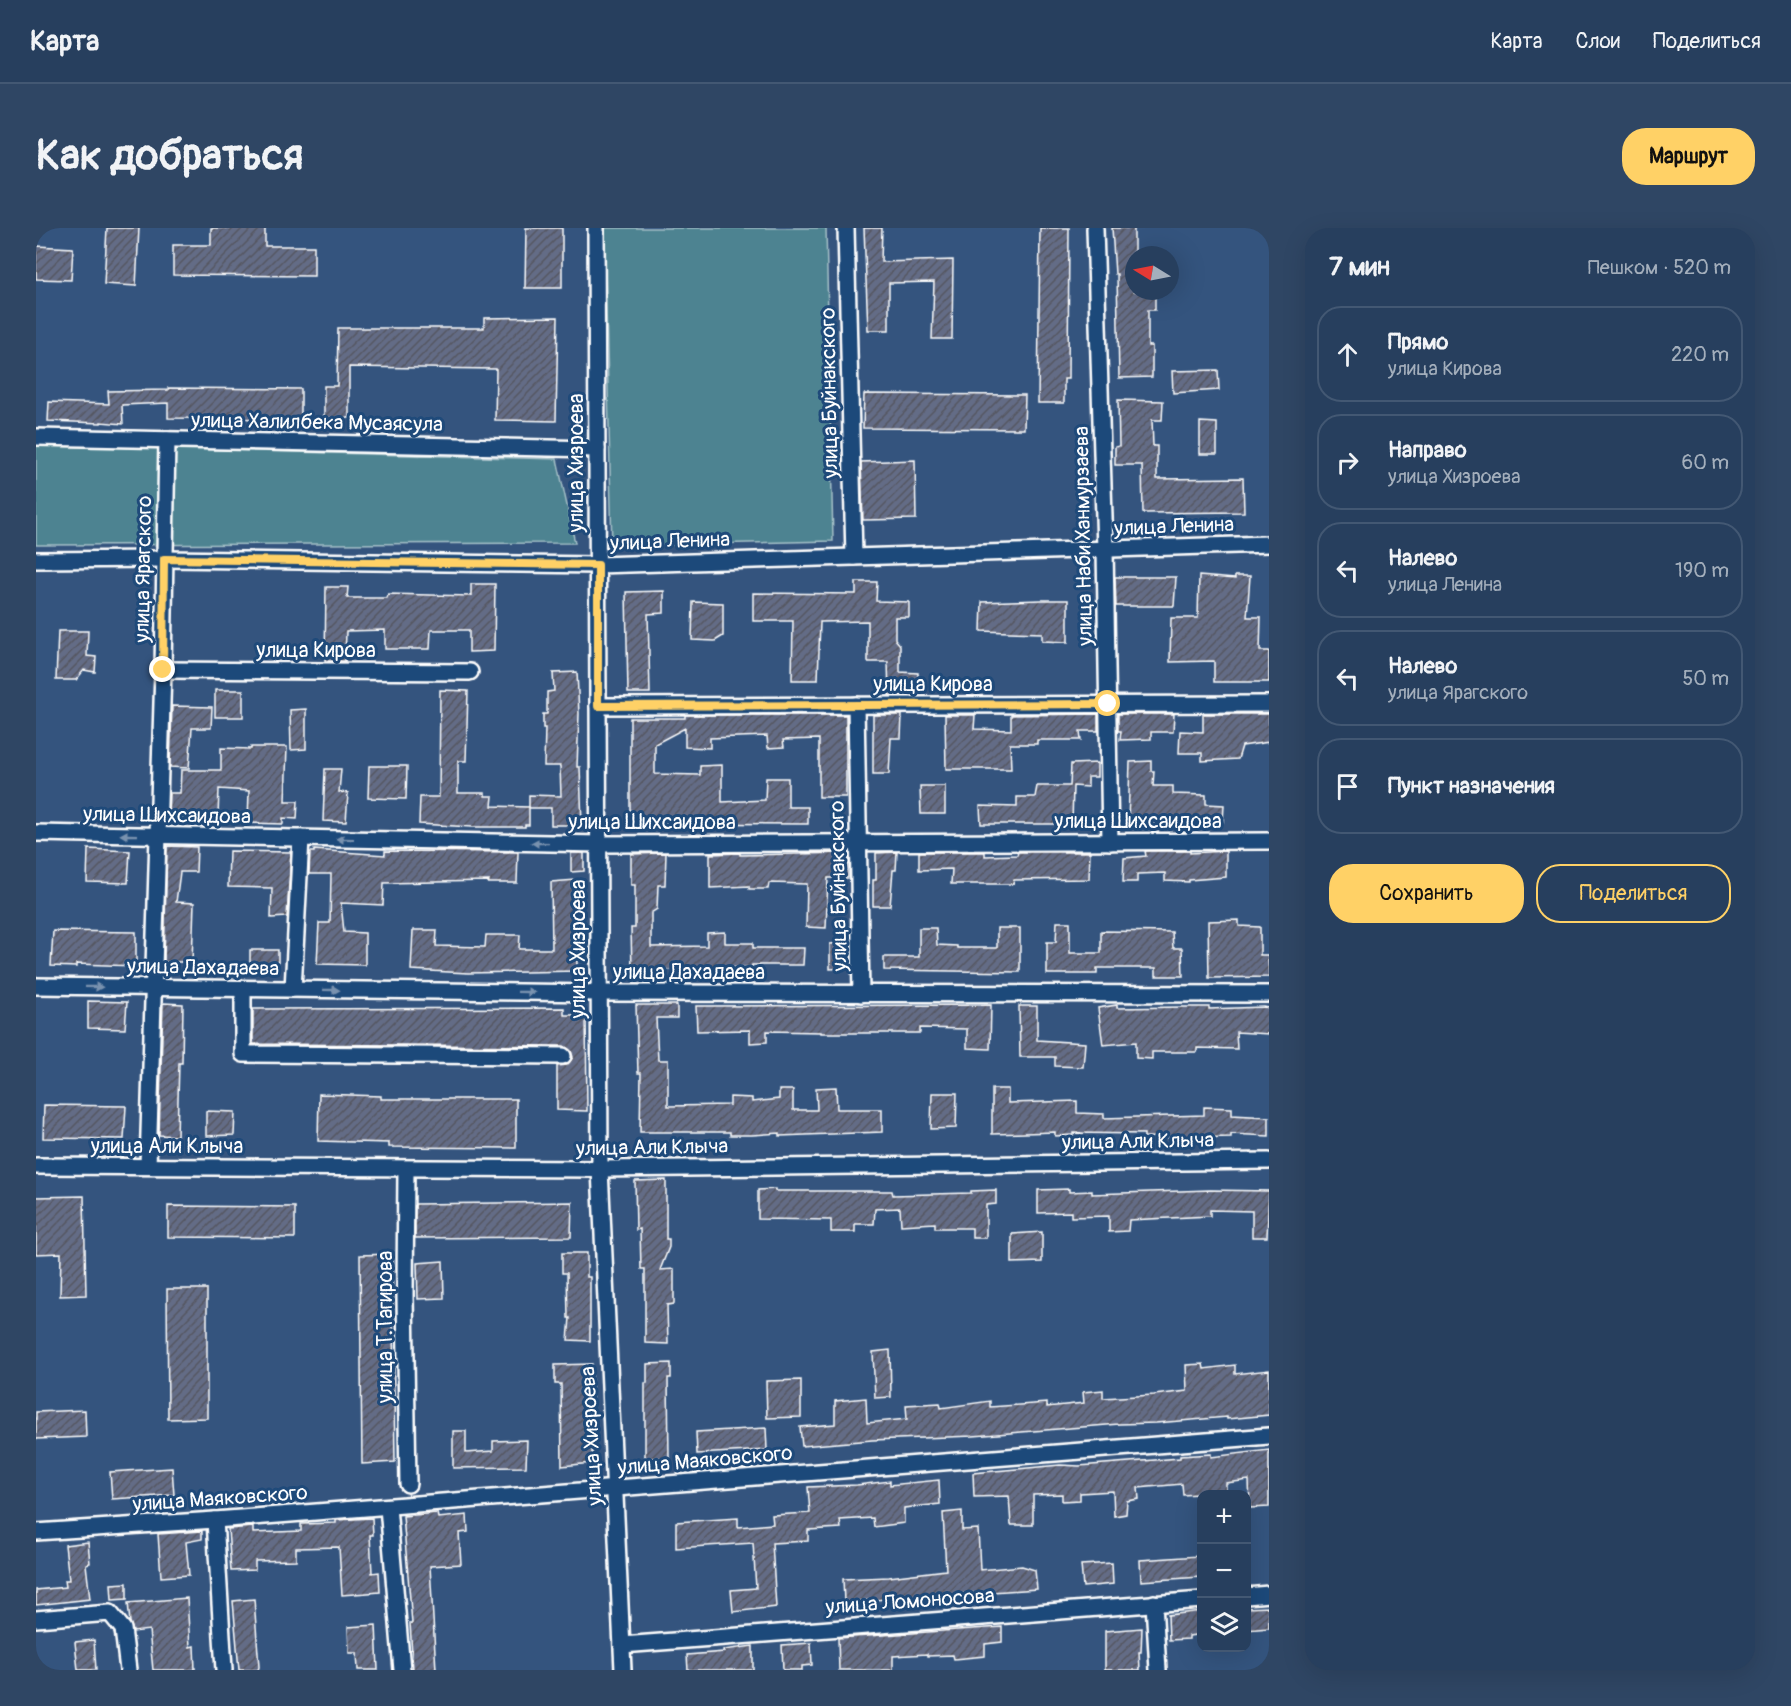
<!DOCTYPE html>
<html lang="ru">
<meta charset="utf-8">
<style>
:root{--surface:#273f5e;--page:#2f4664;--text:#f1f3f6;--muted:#a4afbc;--line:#435873;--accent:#ffd166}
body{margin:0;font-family:Pangolin,sans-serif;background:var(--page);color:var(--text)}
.controls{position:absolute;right:18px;bottom:18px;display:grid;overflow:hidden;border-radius:12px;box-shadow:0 6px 24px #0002}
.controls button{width:54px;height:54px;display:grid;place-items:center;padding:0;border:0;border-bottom:2px solid var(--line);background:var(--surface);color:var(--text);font:30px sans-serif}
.compass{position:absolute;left:1089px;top:18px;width:54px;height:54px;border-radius:50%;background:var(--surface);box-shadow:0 6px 24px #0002;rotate:280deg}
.stop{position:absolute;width:18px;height:18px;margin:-14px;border:4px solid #ffd166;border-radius:50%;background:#fff}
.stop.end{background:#ffd166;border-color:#fff;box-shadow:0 2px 6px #0008}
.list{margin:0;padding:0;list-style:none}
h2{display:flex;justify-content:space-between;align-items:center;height:78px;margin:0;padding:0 24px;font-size:26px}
h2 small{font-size:20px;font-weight:400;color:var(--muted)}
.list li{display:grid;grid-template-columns:39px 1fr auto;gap:18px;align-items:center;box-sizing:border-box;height:96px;margin:0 12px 12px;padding:0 12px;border:2px solid var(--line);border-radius:24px}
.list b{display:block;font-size:22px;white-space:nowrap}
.list p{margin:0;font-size:20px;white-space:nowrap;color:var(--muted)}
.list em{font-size:20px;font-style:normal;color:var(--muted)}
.actions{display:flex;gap:12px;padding:18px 24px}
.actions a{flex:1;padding:14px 0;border:2px solid var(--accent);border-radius:24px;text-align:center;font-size:21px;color:var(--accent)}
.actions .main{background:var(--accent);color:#111}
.icon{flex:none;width:33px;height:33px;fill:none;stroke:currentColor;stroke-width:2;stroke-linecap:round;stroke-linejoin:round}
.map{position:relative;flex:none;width:1233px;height:1442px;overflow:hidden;border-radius:24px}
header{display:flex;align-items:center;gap:36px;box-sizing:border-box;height:84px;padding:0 30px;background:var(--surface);border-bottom:2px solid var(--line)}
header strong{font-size:28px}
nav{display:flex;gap:33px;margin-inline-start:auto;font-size:21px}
.intro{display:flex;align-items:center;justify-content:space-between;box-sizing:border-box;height:144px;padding:0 36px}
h1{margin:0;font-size:42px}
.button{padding:15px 27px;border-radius:24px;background:var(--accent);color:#111;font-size:21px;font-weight:700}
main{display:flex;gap:36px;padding:0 36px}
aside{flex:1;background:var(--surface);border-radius:24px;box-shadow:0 6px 24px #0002}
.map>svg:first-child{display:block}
</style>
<header>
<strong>Карта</strong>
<nav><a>Карта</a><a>Слои</a><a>Поделиться</a></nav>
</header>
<div class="intro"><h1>Как добраться</h1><a class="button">Маршрут</a></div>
<main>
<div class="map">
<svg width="1233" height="1442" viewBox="0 0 1233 1442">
<defs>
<pattern id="building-hatch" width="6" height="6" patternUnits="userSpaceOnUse" patternTransform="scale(1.5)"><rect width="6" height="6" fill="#646c86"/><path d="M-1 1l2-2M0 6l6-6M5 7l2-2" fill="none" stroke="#545760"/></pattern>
</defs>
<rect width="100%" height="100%" fill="#34547e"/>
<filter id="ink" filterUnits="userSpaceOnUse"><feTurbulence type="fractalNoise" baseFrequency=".0167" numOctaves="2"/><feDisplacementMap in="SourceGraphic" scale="12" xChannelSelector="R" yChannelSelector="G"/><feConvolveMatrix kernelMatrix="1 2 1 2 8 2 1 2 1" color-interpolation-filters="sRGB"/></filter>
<g filter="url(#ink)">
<g fill="#4e8391" stroke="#a6c1c8" stroke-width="1.5">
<polygon points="568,0 790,0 797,313 576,318"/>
<polygon points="0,217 521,231 539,315 0,317"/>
</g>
<g fill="url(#building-hatch)" stroke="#fff" stroke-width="1.5">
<polygon points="71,0 103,0 100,58 68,56"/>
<polygon points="175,0 229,0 229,18 278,18 278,48 137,47 137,17 175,17"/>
<polygon points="490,0 526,0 526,60 489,60"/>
<polygon points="828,0 846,0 845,34 917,32 916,111 896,111 898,54 853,55 853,102 832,102"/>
<polygon points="1004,0 1033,0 1032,151 1028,151 1028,175 1002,175"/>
<polygon points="1076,0 1098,0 1098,63 1119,63 1119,82 1112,82 1112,118 1116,118 1116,149 1083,150 1081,46 1079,46"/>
<polygon points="0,18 37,20 35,52 0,51"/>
<polygon points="522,89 520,193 459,192 460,141 313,139 313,190 288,190 288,158 301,158 302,100 448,100 448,90"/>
<polygon points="1182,142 1183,162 1137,165 1136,143"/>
<polygon points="132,160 265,161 265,191 132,190 132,175 86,177 87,196 65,194 65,195 12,193 13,174 73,176 72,163 132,162"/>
<polygon points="828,166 989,167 988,201 827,200"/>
<polygon points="1082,172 1127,173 1126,192 1116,192 1117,218 1121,218 1121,251 1207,250 1208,284 1107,285 1106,237 1079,237 1079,219 1083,218"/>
<polygon points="1164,194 1181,195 1181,226 1164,226"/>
<polygon points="879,232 880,291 827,292 825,234"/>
<polygon points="1163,348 1199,351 1199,348 1214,348 1211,389 1225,389 1224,423 1233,423 1233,454 1178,454 1178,433 1134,434 1135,390 1162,390"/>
<polygon points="1079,349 1140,349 1138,378 1080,378"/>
<polygon points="820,354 841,354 840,373 873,374 873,389 859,389 859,411 864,417 864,444 882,445 882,465 867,464 867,467 853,467 852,434 832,434 832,393 784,394 782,452 756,452 757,393 717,393 717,365 820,366"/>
<polygon points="435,356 459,356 458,423 433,424 433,402 395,402 394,421 349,421 349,402 310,403 309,433 289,433 290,359 312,359 311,370 351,370 352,366 435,368"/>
<polygon points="628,363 628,385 612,386 614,465 592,465 590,364"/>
<polygon points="1006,372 1032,372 1032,414 1006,413 1006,405 945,403 946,374"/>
<polygon points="657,374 687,375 687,408 679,413 656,412"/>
<polygon points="22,403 52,403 51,428 60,429 59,444 48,442 40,452 20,452"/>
<polygon points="541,444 543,486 541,539 544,539 546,597 515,597 515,580 493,580 493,567 525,568 524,538 508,538 509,500 507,500 507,486 511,486 511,464 518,463 517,445"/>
<rect x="179" y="462" width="28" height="27"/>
<polygon points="404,462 432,463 430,533 422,533 422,565 449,565 449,568 457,568 456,578 493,579 493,597 489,597 489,599 436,599 383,596 384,569 403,569"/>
<polygon points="136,478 176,479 175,500 156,500 153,540 134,539"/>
<polygon points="270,481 270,521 255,522 254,482"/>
<polygon points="1062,486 1062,503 1044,503 1045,512 1001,512 1001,516 974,516 975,541 910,541 909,487 939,487 938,501 975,502 975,487"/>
<polygon points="1082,486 1138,486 1137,504 1115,504 1115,511 1084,512 1085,503 1082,503"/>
<polygon points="1167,486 1233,486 1233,514 1206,518 1202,531 1166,533 1166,525 1143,525 1144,503 1167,504"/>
<polygon points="649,487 810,487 810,569 783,569 783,511 747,512 748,519 732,520 731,508 674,510 674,520 649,519 649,500 619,516 619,546 664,547 664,538 686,537 686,574 729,572 730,550 752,550 752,579 772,579 772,596 617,595 594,597 594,490 649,490"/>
<polygon points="837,487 866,487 865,510 855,510 853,546 837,546"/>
<polygon points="215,519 251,519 249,573 262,573 261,591 247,590 247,596 212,595 213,563 183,561 182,590 132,589 133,565 144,565 145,542 185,542 185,520 215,521"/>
<polygon points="1115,533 1115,543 1118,543 1117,558 1137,558 1137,566 1170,567 1170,576 1188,577 1187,594 1136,592 1136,596 1092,595 1094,534"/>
<polygon points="1061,535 1061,549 1052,549 1052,559 1037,558 1036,596 945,596 944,578 981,579 981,569 999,569 1001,558 1034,558 1035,536"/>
<polygon points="333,538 371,538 370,571 332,570"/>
<polygon points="289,541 305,541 303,564 312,565 310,594 287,593"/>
<polygon points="884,558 909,558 909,586 885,586"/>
<polygon points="131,618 161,619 160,644 144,644 140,674 158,675 156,734 128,734"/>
<polygon points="52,621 94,623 92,655 51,654"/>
<polygon points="278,622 349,627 349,623 482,624 481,655 452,655 453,653 348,655 347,677 305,675 308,704 329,705 329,737 281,736 283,695 294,695 295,646 273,646 274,624 278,624"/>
<polygon points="193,623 255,624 251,689 235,690 236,660 192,659"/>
<polygon points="1109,623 1154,623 1154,625 1190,623 1190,649 1153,652 1153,654 1129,653 1129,645 1101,646 1101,654 1087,654 1088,630 1110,628"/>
<polygon points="861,624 860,642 857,642 854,678 837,678 837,652 840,652 840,625"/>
<polygon points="883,624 949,624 949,628 981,627 982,624 1054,624 1053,651 978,652 977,656 915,656 916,641 883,642"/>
<polygon points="535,625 548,625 548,643 535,644"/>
<polygon points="630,625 629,657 622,657 621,681 615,685 615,719 671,718 671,705 689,704 689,715 717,715 717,720 768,720 767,737 716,737 716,739 596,743 595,700 599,700 599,657 595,657 595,626"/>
<polygon points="704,625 704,627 812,625 812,650 792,650 790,700 770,699 771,656 733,655 732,661 713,661 713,658 674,660 674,626"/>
<polygon points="540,652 541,743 432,745 375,742 377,702 401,702 400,718 449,719 450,707 484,707 483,721 516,721 515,654"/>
<polygon points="1203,692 1203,698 1224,699 1224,727 1232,727 1233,749 1173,750 1172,693"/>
<polygon points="1021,694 1034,694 1034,725 1065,725 1065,703 1136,704 1137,720 1146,720 1147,748 1120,748 1120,740 1061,740 1061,746 1011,746 1011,714 1020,714"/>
<polygon points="883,700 900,700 901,717 921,718 921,720 961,720 961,700 984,700 984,744 848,742 848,729 883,729"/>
<polygon points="17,703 100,704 100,738 40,736 40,739 15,738"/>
<polygon points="811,715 811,740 794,741 794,716"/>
<polygon points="214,722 242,722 242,738 214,737"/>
<polygon points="52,773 91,774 89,801 52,800"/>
<polygon points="127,775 147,776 146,835 143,835 141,908 123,907"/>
<polygon points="600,777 641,777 641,790 620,790 622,832 632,832 632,878 694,877 694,869 716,870 716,874 743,871 743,862 757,862 757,882 781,882 780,860 800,859 801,881 846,881 846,904 744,908 744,905 716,907 694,907 694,904 604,904 605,845 602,845"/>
<polygon points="955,777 954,821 931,820 931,801 884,800 884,805 785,805 785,804 731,803 731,814 714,815 714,802 661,803 660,778"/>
<polygon points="1081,777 1081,780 1148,779 1173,779 1173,781 1228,779 1233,780 1233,806 1200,804 1201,821 1161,820 1161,824 1116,824 1116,831 1100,830 1100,814 1067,817 1062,780"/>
<polygon points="983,778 1001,778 1001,812 1049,815 1047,839 1019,838 1019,829 984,829"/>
<polygon points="528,780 528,787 550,787 551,883 521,882 521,838 531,837 537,829 535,823 528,818 217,816 217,781"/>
<polygon points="956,861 972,861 972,875 1041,873 1041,885 1068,886 1068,890 1168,887 1168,879 1196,880 1196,887 1233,889 1233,908 1195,906 1195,909 1153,910 1108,909 1108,906 1037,905 1037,907 1019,908 1019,904 956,906"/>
<polygon points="896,865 921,865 920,900 895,901"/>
<polygon points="283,866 345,868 345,871 480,871 480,920 353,919 353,915 282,913"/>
<polygon points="8,877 90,878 88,911 7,910"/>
<polygon points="170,883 199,884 198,907 170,908"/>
<polygon points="630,952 630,1011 633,1011 633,1019 624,1042 638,1041 638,1076 631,1077 632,1116 609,1115 609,1041 605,1041 604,1001 600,1002 599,953"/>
<polygon points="739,961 739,963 856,963 857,967 935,965 935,963 960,962 960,976 950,977 950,1010 936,1010 936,1000 899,1000 899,995 865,997 864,980 839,981 838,996 819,996 819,1004 795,1004 795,992 722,991 722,962"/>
<polygon points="1033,961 1033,964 1056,963 1056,966 1174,962 1233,963 1231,1009 1216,1009 1216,983 1174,982 1174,988 1093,992 1092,1003 1073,1004 1073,988 1035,989 1035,984 1002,985 1002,962"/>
<polygon points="48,968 50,1067 24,1068 25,1025 0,1026 0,969"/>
<polygon points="536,974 535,1009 379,1010 379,976"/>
<polygon points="132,978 259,979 259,1010 132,1009"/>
<polygon points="1006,1004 1006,1034 976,1035 976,1006"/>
<polygon points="526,1025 551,1025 551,1049 554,1049 554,1113 532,1112 534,1090 532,1090 531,1045 526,1045"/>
<polygon points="356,1026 359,1234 326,1236 324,1027"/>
<polygon points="407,1033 408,1070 382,1071 381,1035"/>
<polygon points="131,1061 171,1061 171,1190 132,1191"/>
<polygon points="854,1122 855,1169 839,1170 837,1124"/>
<polygon points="635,1135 635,1150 632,1150 633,1230 609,1230 609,1155 611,1155 611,1136"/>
<polygon points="556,1136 556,1235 526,1238 525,1156 519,1156 519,1137"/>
<polygon points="1167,1136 1168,1141 1199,1137 1199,1146 1233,1142 1233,1187 1191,1191 1191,1189 1120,1195 1083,1196 937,1208 836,1212 766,1218 764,1199 799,1196 799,1173 830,1170 831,1195 871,1191 870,1177 904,1175 905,1180 954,1173 954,1179 1011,1175 1011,1179 1048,1175 1047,1164 1067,1162 1067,1170 1118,1167 1151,1163 1150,1137"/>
<polygon points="765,1152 765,1189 731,1190 730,1153"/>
<polygon points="49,1182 50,1209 0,1211 0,1184"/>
<polygon points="730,1200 731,1222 661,1226 660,1204"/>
<polygon points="417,1203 430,1203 430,1225 457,1223 457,1213 491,1212 490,1239 417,1240"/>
<polygon points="1233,1222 1233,1279 1214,1280 1213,1252 1190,1255 1190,1263 1162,1264 1162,1266 1147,1267 1146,1256 1102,1260 1103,1271 1091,1273 1090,1286 1078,1288 1077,1263 1044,1265 1044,1272 1026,1273 1026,1266 997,1267 997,1297 975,1297 973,1268 938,1269 937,1245 1024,1237 1043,1238 1144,1230 1144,1228 1175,1226 1175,1229"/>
<polygon points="136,1240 138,1267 76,1271 74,1244"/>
<polygon points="903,1252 904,1276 868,1280 868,1295 838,1299 837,1290 804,1292 805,1300 772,1302 772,1313 736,1315 740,1379 697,1384 695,1362 720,1360 717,1315 640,1320 640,1294 702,1290 702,1299 737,1296 736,1287 774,1285 772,1259 821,1257 854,1253 854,1257"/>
<polygon points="926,1283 926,1302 942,1301 944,1342 986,1338 999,1342 1001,1361 808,1374 807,1351 853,1349 910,1342 907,1285"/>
<polygon points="401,1285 402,1290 431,1287 432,1304 423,1305 425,1336 394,1338 400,1442 377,1442 374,1395 376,1395 367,1288"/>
<polygon points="336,1290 337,1307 334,1307 336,1345 343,1344 344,1364 306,1367 303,1319 260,1320 260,1332 219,1333 219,1342 195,1343 192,1301 217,1299 217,1305 265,1303 265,1296 300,1295 300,1292"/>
<polygon points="166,1303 166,1311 150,1314 153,1347 125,1349 122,1306"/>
<polygon points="52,1314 54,1335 50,1336 54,1371 0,1377 0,1362 30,1359 29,1352 33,1352 29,1317"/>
<polygon points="1163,1328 1165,1349 1105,1353 1104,1332"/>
<polygon points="1076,1335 1077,1356 1047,1359 1045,1337"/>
<polygon points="91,1355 91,1371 76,1372 75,1356"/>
<polygon points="151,1370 154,1419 158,1418 159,1442 117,1442 113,1402 97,1404 94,1394 92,1375"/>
<polygon points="218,1371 223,1439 222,1442 203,1442 197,1373"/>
<polygon points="1233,1379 1233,1400 1210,1402 1210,1380"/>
<polygon points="1166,1383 1166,1406 1153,1408 1153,1411 1133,1412 1132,1387"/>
<polygon points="340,1397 342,1442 322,1442 321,1425 313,1425 312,1399"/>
<polygon points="966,1399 966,1414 949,1416 949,1428 918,1431 917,1427 891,1428 891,1426 857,1428 857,1442 803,1442 802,1410"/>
<polygon points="1106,1400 1105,1424 1103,1424 1104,1442 1069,1442 1069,1403"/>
<polygon points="58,1412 60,1442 42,1442 39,1414"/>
<polygon points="775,1415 776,1437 766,1438 766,1442 747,1442 746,1417"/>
<polygon points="717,1418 717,1442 652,1442 651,1427 688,1424 687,1422"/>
</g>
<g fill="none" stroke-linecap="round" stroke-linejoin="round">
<g stroke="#fff" stroke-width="20">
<g id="street">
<polyline points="560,0 564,941 587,1442"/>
<polyline points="810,0 818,329"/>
<polyline points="1059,0 1069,321 1074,614"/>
<polyline points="0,209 561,221"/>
<polyline points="0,332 128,331 562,337 1233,316"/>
<polyline points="127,442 434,444"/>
<polyline points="820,477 825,766"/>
<polyline points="562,478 1233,476"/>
<polyline points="0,605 563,616 1233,613"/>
<polyline points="0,758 563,765 1233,766"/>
<polyline points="207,761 207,826 527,828"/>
<polyline points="257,761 265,610"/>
<polyline points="0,938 564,941 1233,933"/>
<polyline points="112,938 127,442 131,212"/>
<polyline points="370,941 369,1067 372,1256"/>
<polyline points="352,1279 366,1442"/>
<polyline points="179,1292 188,1442"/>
<polyline points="0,1304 179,1292 1233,1208"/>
<polyline points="1210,1368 1233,1366"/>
<polyline points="1118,1375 1122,1442"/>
<polyline points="0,1391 74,1385 87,1401 92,1442"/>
<polyline points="586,1417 1166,1372"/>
</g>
</g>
<use href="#street" stroke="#1f4a7a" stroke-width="15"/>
</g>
<defs><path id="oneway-solid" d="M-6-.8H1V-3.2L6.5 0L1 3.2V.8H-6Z" transform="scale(1.5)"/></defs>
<g fill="#7992af">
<use href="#oneway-solid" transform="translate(93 607) rotate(-179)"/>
<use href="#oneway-solid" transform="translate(309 611) rotate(-179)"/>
<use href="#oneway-solid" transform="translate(504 615) rotate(-179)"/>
<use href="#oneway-solid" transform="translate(58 759) rotate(1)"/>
<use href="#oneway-solid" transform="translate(295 762) rotate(1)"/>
<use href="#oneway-solid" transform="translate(490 764) rotate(1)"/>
</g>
</g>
<g fill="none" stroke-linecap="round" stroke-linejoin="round" filter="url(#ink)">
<polyline stroke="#ffd166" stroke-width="8" points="127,442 128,331 562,337 562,478 1072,476"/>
</g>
<g text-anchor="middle" stroke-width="6" stroke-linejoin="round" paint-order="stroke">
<g font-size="21" fill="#fff" stroke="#1f4a7a">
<text transform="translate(793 165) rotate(-91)" y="7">улица Буйнакского</text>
<text transform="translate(281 194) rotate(1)" y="7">улица Халилбека Мусаясула</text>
<text transform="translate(540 235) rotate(-90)" y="7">улица Хизроева</text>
<text transform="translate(1138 298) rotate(-2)" y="7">улица Ленина</text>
<text transform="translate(1047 308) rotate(-91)" y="7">улица Наби Ханмурзаева</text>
<text transform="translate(634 313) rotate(-2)" y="7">улица Ленина</text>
<text transform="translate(107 341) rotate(-89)" y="7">улица Ярагского</text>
<text x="280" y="429">улица Кирова</text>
<text x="897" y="463">улица Кирова</text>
<text transform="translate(131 587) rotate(1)" y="7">улица Шихсаидова</text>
<text x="1102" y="600">улица Шихсаидова</text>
<text x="616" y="601">улица Шихсаидова</text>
<text transform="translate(802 658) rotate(-91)" y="7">улица Буйнакского</text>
<text transform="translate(542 721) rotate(-90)" y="7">улица Хизроева</text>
<text transform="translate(167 739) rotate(1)" y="7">улица Дахадаева</text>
<text x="653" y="751">улица Дахадаева</text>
<text transform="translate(1102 913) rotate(-1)" y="7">улица Али Клыча</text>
<text x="131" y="925">улица Али Клыча</text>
<text transform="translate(616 919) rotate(-1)" y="7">улица Али Клыча</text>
<text transform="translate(349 1099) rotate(-90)" y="7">улица Т.Тагирова</text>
<text transform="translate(555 1208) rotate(-93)" y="7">улица Хизроева</text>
<text transform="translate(669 1232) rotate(-5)" y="7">улица Маяковского</text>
<text transform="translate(184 1270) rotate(-4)" y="7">улица Маяковского</text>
<text transform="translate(874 1373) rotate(-4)" y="7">улица Ломоносова</text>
</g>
</g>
</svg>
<div class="controls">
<button>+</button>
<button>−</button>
<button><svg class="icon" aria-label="layers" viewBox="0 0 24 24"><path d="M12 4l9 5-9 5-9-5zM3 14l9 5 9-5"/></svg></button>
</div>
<svg class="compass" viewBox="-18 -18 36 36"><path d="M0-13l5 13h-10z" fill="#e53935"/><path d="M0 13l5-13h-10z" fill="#a4afbc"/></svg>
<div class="stop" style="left:1072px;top:476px"></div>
<div class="stop end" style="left:127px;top:442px"></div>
</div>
<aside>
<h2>7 мин<small>Пешком · 520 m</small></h2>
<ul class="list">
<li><svg class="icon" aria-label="ahead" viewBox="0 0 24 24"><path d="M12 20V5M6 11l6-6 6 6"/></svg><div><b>Прямо</b><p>улица Кирова</p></div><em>220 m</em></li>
<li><svg class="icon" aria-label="right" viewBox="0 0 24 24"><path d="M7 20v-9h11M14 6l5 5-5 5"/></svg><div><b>Направо</b><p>улица Хизроева</p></div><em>60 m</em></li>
<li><svg class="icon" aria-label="left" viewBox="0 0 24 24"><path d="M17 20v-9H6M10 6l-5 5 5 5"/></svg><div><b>Налево</b><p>улица Ленина</p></div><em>190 m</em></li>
<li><svg class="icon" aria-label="left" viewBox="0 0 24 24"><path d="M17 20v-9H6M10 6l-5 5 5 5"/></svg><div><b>Налево</b><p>улица Ярагского</p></div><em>50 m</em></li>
<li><svg class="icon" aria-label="arrive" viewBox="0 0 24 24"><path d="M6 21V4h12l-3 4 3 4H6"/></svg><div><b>Пункт назначения</b></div></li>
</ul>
<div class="actions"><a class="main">Сохранить</a><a>Поделиться</a></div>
</aside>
</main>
